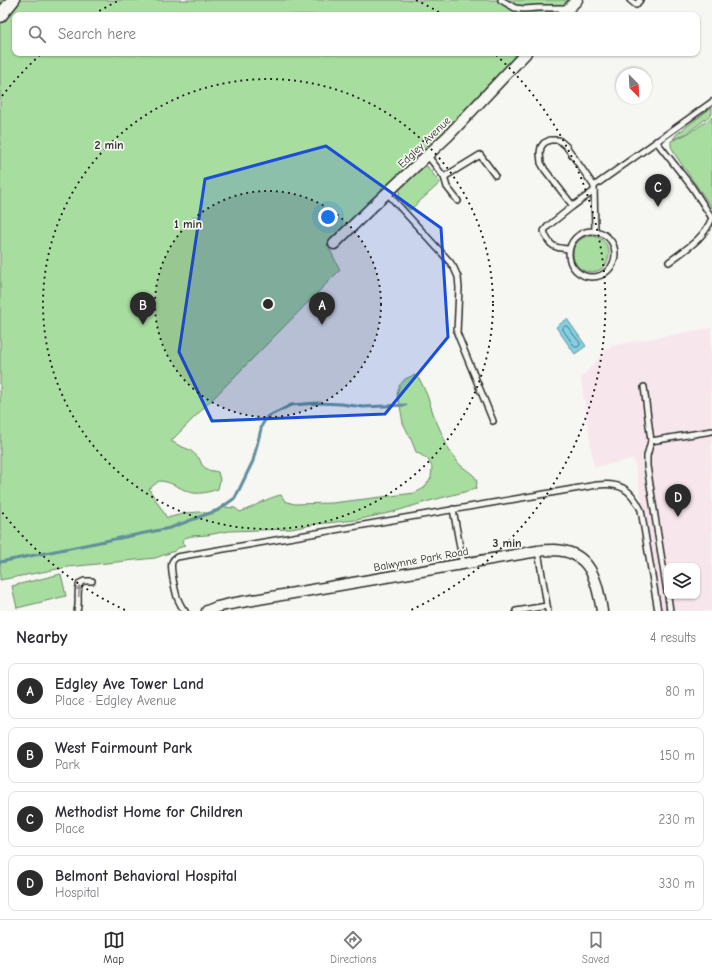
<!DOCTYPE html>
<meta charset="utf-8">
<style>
:root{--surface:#fff;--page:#f7f7f7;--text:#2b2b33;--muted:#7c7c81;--line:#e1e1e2;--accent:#2b2b2b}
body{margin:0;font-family:"Comic Neue",sans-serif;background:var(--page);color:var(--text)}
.controls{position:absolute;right:12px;bottom:12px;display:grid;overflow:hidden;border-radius:8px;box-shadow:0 1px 3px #0004}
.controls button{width:36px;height:36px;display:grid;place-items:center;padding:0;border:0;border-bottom:1px solid var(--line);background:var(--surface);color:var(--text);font:20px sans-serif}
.compass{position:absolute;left:616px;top:68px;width:36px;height:36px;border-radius:50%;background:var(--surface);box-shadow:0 1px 3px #0004;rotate:156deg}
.you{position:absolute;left:328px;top:217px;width:14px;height:14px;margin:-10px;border:3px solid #fff;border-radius:50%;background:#1a73e8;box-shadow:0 0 0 6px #1a73e833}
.badge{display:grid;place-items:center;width:26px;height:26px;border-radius:50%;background:var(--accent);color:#fff;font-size:13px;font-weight:700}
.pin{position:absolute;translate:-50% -33px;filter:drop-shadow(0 1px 2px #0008)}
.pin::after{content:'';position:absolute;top:21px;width:14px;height:12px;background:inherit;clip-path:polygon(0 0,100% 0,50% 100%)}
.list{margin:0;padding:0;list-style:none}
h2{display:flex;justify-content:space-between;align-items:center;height:52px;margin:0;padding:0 16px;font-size:17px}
h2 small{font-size:13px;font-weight:400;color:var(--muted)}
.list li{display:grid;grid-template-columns:26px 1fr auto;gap:12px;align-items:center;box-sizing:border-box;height:56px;margin:0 8px 8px;padding:0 8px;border:1px solid var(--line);border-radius:8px}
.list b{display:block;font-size:15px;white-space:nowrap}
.list p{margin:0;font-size:13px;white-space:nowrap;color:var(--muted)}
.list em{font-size:13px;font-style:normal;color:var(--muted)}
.icon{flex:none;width:22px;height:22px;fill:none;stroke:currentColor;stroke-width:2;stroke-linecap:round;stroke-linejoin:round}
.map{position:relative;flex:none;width:712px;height:611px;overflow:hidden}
.search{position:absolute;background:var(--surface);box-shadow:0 1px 3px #0004;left:12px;right:12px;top:12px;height:44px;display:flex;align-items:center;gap:10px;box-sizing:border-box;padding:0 14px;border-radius:8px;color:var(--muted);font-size:15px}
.sheet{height:308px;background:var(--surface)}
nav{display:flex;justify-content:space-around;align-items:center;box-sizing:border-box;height:56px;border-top:1px solid var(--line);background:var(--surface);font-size:11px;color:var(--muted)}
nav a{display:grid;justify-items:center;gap:2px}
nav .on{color:var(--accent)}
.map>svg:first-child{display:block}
</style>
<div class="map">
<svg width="712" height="611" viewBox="0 0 712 611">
<rect width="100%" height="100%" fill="#f6f6f2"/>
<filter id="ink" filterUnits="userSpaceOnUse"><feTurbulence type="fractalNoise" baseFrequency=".025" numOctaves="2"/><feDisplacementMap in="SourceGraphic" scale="8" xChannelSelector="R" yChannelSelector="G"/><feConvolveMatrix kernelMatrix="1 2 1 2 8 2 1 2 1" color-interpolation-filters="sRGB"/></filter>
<g filter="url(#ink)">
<path fill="#f7e6ec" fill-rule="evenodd" d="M711 328 712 611H662L634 459 594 467 581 378 610 346ZM667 566H697V596H667Z"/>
<g fill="#a8dda0" stroke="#6a8466">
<path d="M0 0H572L558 15H15V53H521L460 117 413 163 327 244 340 270 171 441 180 446 190 450 199 458 202 465 208 470 218 472 220 480 218 489C209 492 198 495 189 492 179 488 170 481 159 481L149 489 167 518 187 513 199 512 213 514 225 507 235 508 240 512C255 507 266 498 281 495L285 501 294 504 332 503 415 493 424 488 431 478 432 467 428 459 416 452 411 439 403 423 400 406 397 395 399 386 405 379 414 375 420 380 427 395 434 416 449 450 460 465 472 474 475 477 477 482 476 488 468 491 429 501 393 512 356 520 317 524 291 529 229 531 207 535 192 536 184 538 182 542 185 546 178 548 175 551 155 558 68 567 0 580Z"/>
<path d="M712 107V114C700 123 687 135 673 139L677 134Z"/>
<path d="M712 117V208L676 156 671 146V141C686 136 699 127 712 117Z"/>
<polygon points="427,166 440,183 410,210 406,206 399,196 400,189 423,167"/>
<circle cx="591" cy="254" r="18"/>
<polygon points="61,574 66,596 17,608 12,586"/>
</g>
<polygon fill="#83d1e2" stroke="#608f99" points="567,319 586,346 575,354 556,327"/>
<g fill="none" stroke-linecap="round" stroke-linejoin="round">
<polygon stroke="#4e6d74" stroke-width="1" points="565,326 567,326 580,343 580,345 578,347 575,347 563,330 563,328"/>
<polyline stroke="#608f99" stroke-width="3" points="0,562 170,528 218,510 235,498 253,461 262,425 267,417 291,405 318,403 341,404 363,407 406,405"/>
<g stroke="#2b2b2b" stroke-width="8">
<g id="service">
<polyline points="501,0 515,8 524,9 538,8 569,8"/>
<polyline points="630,0 636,5 640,0"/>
<polyline points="656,141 692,187 712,218"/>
<polyline points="428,156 444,177 447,187 458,201"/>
<polyline points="444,177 480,155 495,175"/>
<polyline points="594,186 712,102"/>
<polyline points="387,193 450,262 454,268 458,277 459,288 457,333 493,421"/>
<polyline points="573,206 594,191"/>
<circle cx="592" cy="254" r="23"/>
<path d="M568 249C554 248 549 246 544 231L548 226 573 206 545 170 541 163 540 153 541 147 544 143 550 140H559L566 146 594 186 595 231"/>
<path d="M669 262C687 248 703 240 712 218"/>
<polyline points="644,387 651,441 647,456 647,466 667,592"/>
<polyline points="651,441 712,431"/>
<polyline points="453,509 463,564"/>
<polyline points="538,551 548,611"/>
<polyline points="668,596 670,611"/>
<path d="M77 611C80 602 76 592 80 583L84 581H92"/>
<path d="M185 611C181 607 179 602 177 597 175 590 170 568 172 562 173 559 174 559 177 557L597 485C620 482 631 489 641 510L658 611"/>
<polyline points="516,611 547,606"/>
</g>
</g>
<g stroke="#2b2b2b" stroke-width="13">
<g id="minor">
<polyline points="562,15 577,0"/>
<polyline points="334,244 373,206 448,136 526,53"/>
<path d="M207 611 217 607 230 604 538 551C543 550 549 550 554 550 591 551 597 581 602 611"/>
</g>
</g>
<g stroke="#2b2b2b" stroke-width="15">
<polyline id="tertiary" points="0,16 13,0"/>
</g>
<use href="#service" stroke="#f6f6f2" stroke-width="5"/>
<use href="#minor" stroke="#f6f6f2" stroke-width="10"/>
<use href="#tertiary" stroke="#f6f6f2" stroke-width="12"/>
</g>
<defs><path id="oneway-solid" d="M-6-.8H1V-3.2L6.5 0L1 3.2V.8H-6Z"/></defs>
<use fill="#90908e" href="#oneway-solid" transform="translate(79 591) rotate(-86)"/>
</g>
<path fill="#1d4ed8" fill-opacity="0.2" stroke="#1d4ed8" stroke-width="3" stroke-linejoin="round" d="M326 146 441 228 448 337 385 414 212 421 179 352 205 179Z"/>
<circle cx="268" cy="304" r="113" fill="#2b2b2b" fill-opacity=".12"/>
<g fill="none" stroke="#2b2b2b" stroke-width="2" stroke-dasharray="2 4">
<circle cx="268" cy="304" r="113"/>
<circle cx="268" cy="304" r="225"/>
<path d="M125 610A338 338 0 0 1 2 512M2 96A338 338 0 0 1 40 55M94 14A338 338 0 0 1 120 0M416 0A338 338 0 0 1 442 14M496 55A338 338 0 0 1 411 610"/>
</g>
<g text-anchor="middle" stroke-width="3.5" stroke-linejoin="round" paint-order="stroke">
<g font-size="11" fill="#2b2b2b" stroke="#f6f6f2">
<text transform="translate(424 142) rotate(-44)" y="4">Edgley Avenue</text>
<text transform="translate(421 559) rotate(-10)" y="4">Balwynne Park Road</text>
</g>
</g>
<circle cx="268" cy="304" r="6" fill="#2b2b2b" stroke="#f6f6f2" stroke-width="2"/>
<g font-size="12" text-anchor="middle" font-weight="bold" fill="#2b2b2b" stroke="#f6f6f2" stroke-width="3.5" stroke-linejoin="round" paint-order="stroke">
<text x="109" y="149">2 min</text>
<text x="188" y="228">1 min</text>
<text x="507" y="547">3 min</text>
</g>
</svg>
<div class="controls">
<button><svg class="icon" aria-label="layers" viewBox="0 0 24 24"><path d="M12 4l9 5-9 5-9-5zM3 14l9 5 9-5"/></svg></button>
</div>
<svg class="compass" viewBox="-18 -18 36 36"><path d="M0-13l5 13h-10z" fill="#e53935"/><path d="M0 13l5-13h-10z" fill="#7c7c81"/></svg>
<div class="you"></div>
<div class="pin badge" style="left:322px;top:325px">A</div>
<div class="pin badge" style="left:143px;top:325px">B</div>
<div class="pin badge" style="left:658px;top:207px">C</div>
<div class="pin badge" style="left:678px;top:517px">D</div>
<div class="search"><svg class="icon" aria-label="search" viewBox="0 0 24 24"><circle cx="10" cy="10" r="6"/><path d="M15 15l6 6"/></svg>Search here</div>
</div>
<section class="sheet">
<h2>Nearby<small>4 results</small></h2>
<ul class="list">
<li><span class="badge">A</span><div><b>Edgley Ave Tower Land</b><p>Place · Edgley Avenue</p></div><em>80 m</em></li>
<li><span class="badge">B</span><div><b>West Fairmount Park</b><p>Park</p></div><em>150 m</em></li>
<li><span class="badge">C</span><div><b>Methodist Home for Children</b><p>Place</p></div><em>230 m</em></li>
<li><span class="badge">D</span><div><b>Belmont Behavioral Hospital</b><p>Hospital</p></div><em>330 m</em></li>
</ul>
</section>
<nav>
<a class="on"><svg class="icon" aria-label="map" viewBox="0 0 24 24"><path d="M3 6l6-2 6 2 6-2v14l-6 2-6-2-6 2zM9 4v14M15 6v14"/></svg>Map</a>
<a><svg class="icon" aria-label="directions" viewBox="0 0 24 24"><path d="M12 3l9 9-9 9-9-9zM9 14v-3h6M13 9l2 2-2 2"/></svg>Directions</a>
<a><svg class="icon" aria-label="saved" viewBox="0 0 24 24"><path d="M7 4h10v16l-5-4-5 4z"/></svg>Saved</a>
</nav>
